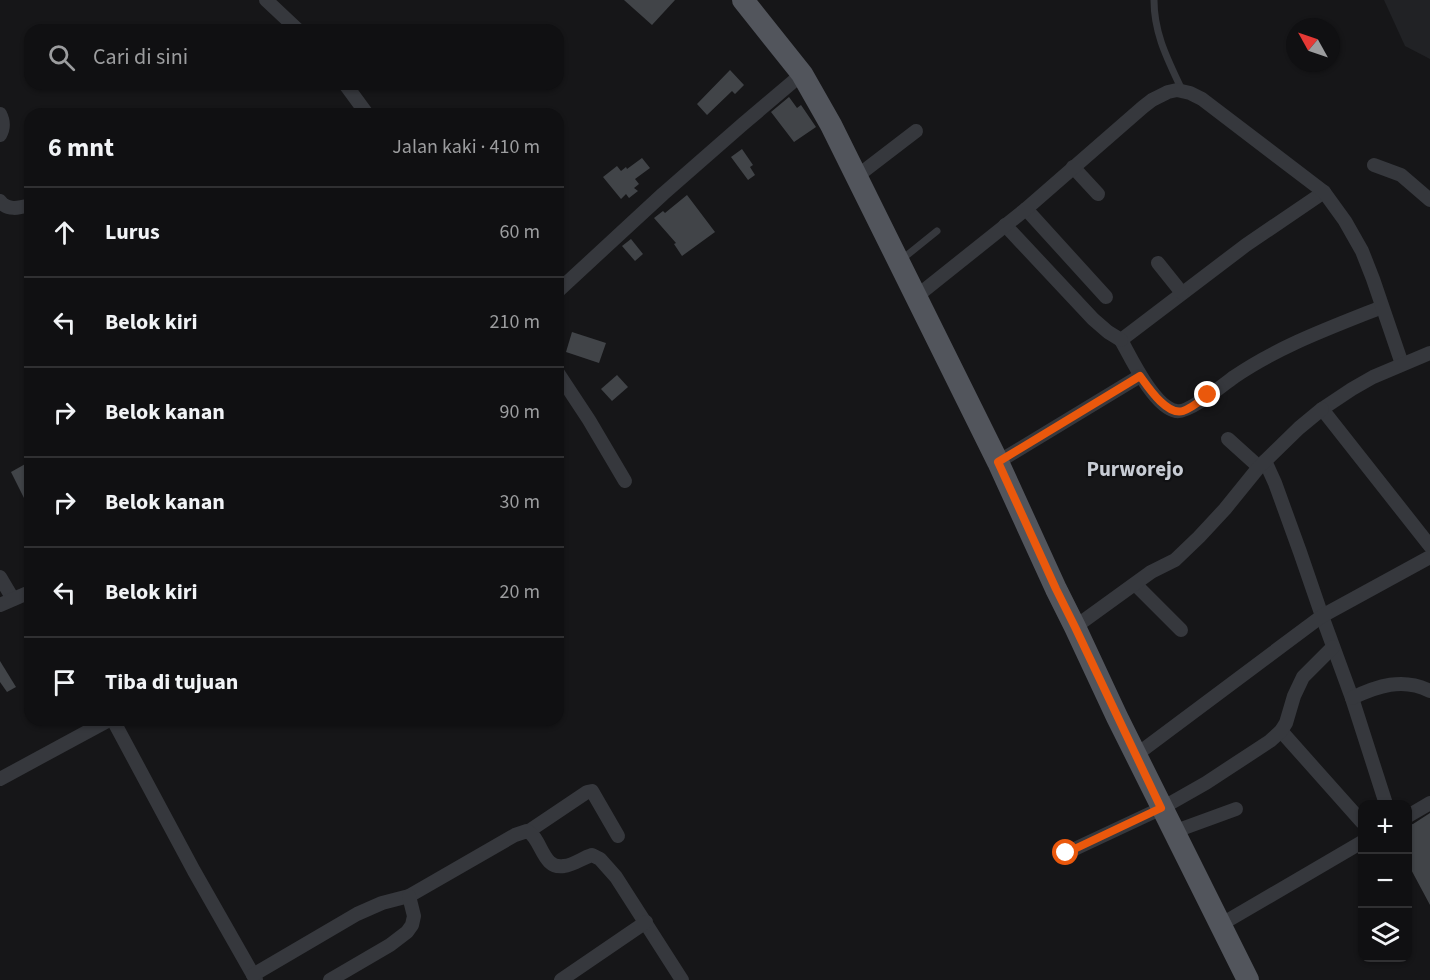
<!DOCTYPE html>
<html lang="id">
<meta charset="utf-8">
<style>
:root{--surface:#101012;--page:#19191b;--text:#f1f3f6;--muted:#9c9d9f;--line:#303032}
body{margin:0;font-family:"Source Sans 3",sans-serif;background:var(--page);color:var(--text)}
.controls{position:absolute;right:18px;bottom:18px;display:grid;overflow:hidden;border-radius:12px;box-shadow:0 2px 4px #0004}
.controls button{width:54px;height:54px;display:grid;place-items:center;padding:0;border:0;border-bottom:2px solid var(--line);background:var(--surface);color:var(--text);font:30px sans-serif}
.compass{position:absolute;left:1286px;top:18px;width:54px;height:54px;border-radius:50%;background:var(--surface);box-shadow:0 2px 4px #0004;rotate:310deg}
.stop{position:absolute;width:18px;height:18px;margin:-14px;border:4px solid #ea580c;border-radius:50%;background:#fff}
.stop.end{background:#ea580c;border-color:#fff;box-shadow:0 2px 6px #0008}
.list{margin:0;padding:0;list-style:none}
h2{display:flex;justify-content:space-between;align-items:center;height:78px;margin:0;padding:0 24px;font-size:26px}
h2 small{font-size:20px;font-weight:400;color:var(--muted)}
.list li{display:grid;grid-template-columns:39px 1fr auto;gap:18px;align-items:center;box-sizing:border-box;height:90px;padding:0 24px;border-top:2px solid var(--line)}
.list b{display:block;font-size:22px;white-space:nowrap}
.list em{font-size:20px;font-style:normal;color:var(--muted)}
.icon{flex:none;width:33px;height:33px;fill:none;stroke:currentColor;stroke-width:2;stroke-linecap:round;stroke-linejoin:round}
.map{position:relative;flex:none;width:1430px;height:980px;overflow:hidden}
.search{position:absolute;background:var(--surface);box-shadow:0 2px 4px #0004;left:24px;top:24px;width:540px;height:66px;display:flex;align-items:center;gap:15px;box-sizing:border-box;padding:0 21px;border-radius:18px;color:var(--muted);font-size:22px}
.panel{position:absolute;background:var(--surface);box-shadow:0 2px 4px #0004;left:24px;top:108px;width:540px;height:618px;border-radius:18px}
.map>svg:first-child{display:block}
</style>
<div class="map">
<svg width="1430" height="980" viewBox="0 0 1430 980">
<rect width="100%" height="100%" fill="#161618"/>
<polygon fill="#212225" points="1384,0 1430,0 1430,59 1405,46"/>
<g fill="#414448">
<polygon points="624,0 675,0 652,25"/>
<polygon points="730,70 744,85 735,94 732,91 707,115 697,104"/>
<polygon points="789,97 797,108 801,105 816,127 794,142 771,112"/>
<polygon points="742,149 753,165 750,167 755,175 748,180 731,157"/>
<polygon points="642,158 650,168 635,179 639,184 634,188 638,191 629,198 626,194 621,199 603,177 617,166 621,171 626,167 627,169"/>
<polygon points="687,195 715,232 682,256 674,244 676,243 654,218 663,211 665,213"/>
<polygon points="631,239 643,254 635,261 622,246"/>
<polygon points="572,332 606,343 599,363 566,352"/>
<polygon points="617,375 628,387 612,401 601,389"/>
<polygon points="27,463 30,468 30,510 11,472"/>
<polygon points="0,661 16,687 7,692 0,682"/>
<polygon points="1430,813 1430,905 1407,862 1407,825 1413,824"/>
</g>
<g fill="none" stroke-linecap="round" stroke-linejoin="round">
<g stroke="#36383d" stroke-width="7">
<path d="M1154 0C1154 34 1168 60 1182 90"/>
<polyline points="901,260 937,231"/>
</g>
<g stroke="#36383d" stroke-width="14">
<polyline points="266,0 298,30"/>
<polyline points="345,84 367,114"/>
<path d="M0 114C4 122 4 128 0 135"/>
<polyline points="1374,165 1401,175 1430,200"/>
<polyline points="1073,167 1098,194"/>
<polyline points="856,177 916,131"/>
<path d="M1324 192 1246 245 1121 340C1131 358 1154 407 1176 411 1188 414 1223 385 1234 377 1279 346 1332 327 1382 307"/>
<path d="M0 201C7 211 19 208 30 205"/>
<polyline points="1026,209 1106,297"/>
<polyline points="1005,225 1093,319 1108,332 1121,340"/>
<polyline points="1158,263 1182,293"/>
<polyline points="558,291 663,194 743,124 802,74"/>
<polyline points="917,296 1026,209 1143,107 1152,100 1168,92 1177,90 1190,93 1202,99 1324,192 1345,221 1362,251 1373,279 1402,364"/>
<polyline points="1430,353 1373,377 1352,389 1322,409 1430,546"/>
<polyline points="558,373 589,420 625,481"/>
<polyline points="1228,439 1259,467"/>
<polyline points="1265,461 1275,483 1300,552 1322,616 1352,698 1386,804"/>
<polyline points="998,462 1140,376"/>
<polyline points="0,577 13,599"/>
<polyline points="1135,584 1181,630"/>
<polyline points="0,605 30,592"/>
<polyline points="1075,627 1151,572 1175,560 1199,537 1225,509 1259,467 1299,428 1322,409"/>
<path d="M1352 698C1377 686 1403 677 1430 691"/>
<polyline points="113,720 194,871 256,980"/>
<polyline points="1281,731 1362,822"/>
<polyline points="1136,755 1322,616 1430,557"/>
<polyline points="0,779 109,720"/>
<polyline points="1408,816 1430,803"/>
<polyline points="529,831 587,792 592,791 618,836"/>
<polyline points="1173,832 1236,809"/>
<polyline points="1066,853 1162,808 1206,783 1270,741 1281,731 1286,723 1294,696 1303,677 1333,647"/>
<polyline points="1220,925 1362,842"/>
<path d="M253 975 357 914 382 903 409 896 515 835 527 831C542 838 542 870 564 866 574 865 582 858 592 855L600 859 616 877 682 980"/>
<polyline points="330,980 390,945 407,932 412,925 414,916 409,896"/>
<polyline points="561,980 646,922"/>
</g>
<polyline stroke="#52555c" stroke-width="22" points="743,0 802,74 831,125 998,462 1056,589 1075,627 1117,717 1248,980"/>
</g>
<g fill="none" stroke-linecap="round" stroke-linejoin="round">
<path stroke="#ea580c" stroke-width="8" d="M1066 853 1161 808 1075 627 1056 589 998 462 1140 376C1148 387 1167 416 1183 411 1192 408 1200 401 1208 395"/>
</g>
<g text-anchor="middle" stroke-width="4.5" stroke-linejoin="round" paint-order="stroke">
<g font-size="21" font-weight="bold" fill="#c8ccd4" stroke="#111113">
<text x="1135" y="476">Purworejo</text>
</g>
</g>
</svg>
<div class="controls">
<button>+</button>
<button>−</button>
<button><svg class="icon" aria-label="layers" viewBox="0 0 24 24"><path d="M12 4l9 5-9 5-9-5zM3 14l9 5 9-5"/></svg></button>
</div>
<svg class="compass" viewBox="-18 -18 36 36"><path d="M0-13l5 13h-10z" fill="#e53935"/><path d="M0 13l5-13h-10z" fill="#9c9d9f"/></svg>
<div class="stop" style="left:1066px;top:853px"></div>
<div class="stop end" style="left:1208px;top:395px"></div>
<div class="search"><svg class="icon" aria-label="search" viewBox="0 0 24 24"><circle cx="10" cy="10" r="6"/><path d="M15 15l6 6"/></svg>Cari di sini</div>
<section class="panel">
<h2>6 mnt<small>Jalan kaki · 410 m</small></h2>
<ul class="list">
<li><svg class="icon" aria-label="ahead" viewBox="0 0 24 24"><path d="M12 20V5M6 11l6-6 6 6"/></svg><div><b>Lurus</b></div><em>60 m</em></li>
<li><svg class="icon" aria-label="left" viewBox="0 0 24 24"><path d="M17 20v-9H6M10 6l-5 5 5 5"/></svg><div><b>Belok kiri</b></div><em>210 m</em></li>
<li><svg class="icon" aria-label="right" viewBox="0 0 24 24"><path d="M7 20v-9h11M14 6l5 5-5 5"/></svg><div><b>Belok kanan</b></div><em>90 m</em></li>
<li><svg class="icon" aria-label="right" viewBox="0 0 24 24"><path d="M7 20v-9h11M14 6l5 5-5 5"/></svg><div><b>Belok kanan</b></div><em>30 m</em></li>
<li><svg class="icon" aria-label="left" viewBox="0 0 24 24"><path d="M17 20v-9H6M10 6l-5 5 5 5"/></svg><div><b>Belok kiri</b></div><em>20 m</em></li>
<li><svg class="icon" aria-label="arrive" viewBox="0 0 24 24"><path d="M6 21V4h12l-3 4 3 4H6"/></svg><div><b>Tiba di tujuan</b></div></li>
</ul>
</section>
</div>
